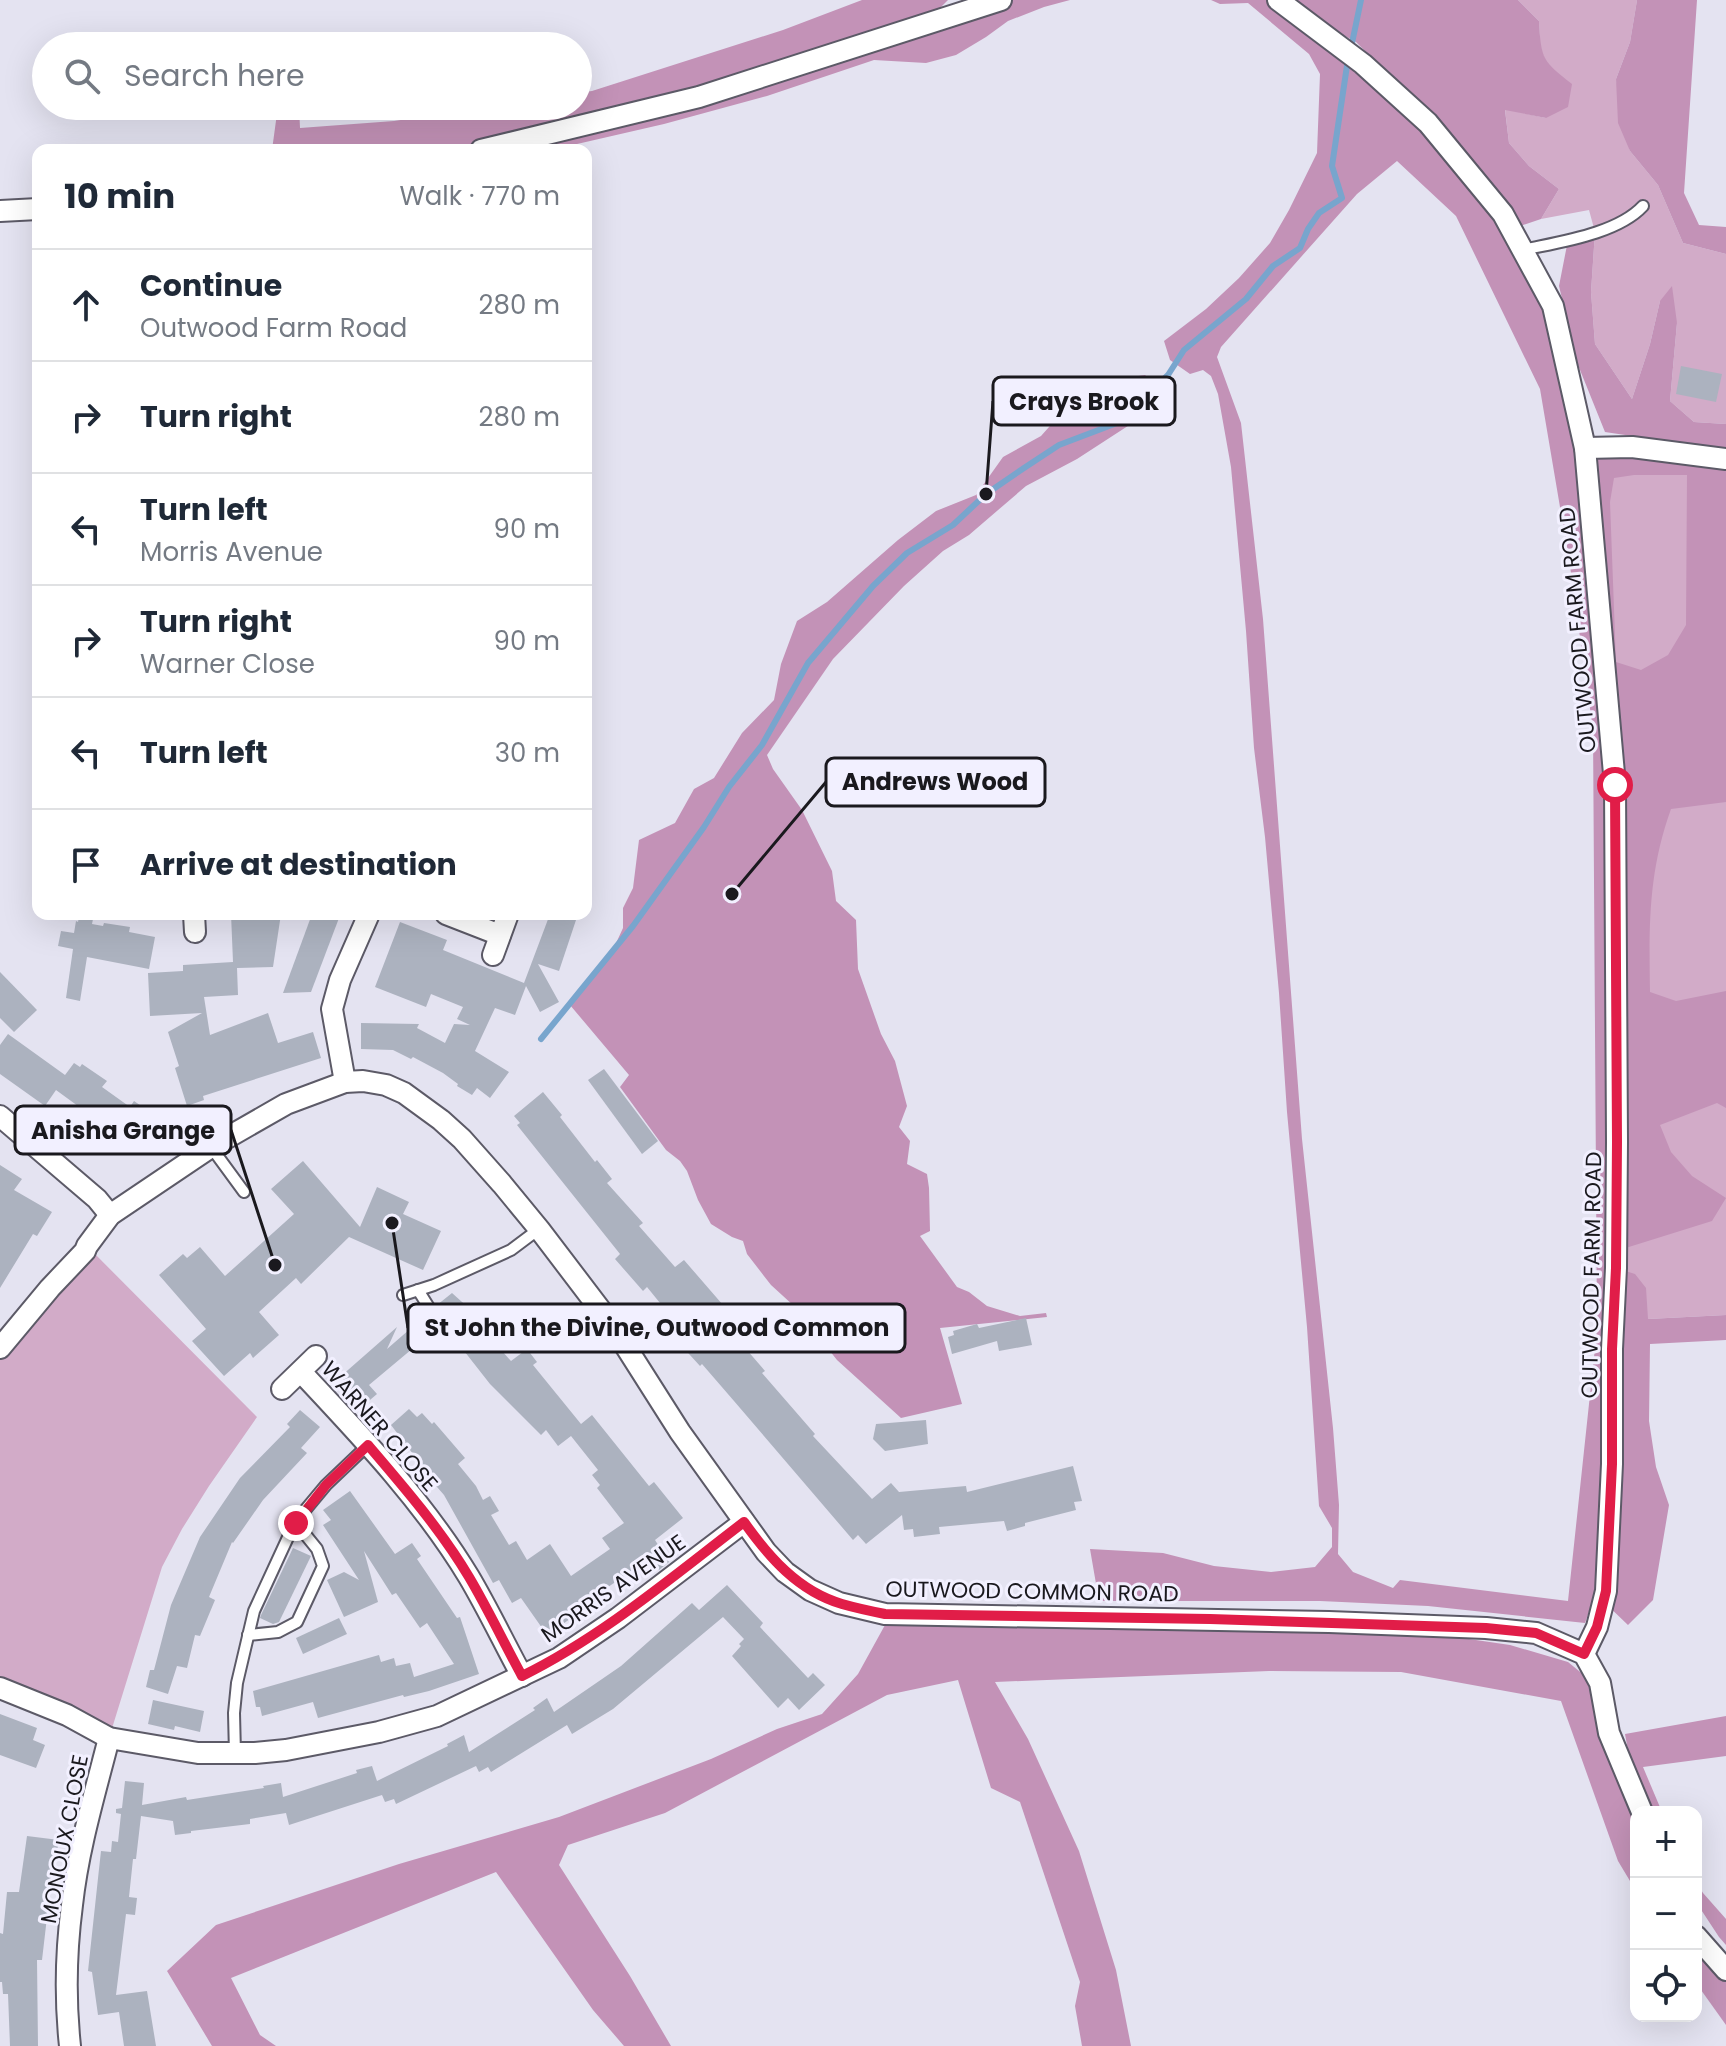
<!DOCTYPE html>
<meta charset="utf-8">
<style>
:root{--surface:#fff;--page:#f2f2f3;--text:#1f2937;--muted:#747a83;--line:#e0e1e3}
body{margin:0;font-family:Poppins,sans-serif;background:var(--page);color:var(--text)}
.controls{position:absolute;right:24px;bottom:24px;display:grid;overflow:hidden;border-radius:16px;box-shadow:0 8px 32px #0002}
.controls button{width:72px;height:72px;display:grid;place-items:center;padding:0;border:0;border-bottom:2px solid var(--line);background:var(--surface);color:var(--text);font:40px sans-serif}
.stop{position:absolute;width:24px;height:24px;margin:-18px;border:6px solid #e11d48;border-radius:50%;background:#fff}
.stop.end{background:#e11d48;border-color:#fff;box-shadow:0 2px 8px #0008}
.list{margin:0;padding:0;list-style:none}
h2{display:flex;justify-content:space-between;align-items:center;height:104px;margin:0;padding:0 32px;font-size:34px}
h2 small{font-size:26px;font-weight:400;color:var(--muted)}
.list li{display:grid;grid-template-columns:52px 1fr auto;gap:24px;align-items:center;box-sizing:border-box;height:112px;padding:0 32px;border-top:2px solid var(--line)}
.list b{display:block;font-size:30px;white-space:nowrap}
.list p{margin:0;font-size:26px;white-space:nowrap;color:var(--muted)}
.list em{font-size:26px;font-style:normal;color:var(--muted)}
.icon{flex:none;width:44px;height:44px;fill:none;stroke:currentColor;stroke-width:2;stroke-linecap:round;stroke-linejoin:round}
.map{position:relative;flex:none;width:1726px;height:2046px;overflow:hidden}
.search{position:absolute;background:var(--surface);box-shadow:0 8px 32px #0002;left:32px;top:32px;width:560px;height:88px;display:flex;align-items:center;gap:20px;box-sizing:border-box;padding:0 28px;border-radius:44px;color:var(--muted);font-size:30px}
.panel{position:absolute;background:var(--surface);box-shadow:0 8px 32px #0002;left:32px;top:144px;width:560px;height:776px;border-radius:16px}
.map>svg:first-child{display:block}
</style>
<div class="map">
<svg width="1726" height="2046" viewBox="0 0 1726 2046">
<rect width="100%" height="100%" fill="#e4e3f1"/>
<g fill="#d2abc8">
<polygon points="1518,0 1637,0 1630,42 1616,79 1630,151 1658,185 1683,243 1726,254 1726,424 1694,422 1670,401 1677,323 1660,301 1650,344 1632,399 1595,344 1591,292 1595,232 1589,210 1541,219 1559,189 1529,166 1509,143 1505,109 1546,118 1547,64 1540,48 1539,21"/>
<polygon points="1585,448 1726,459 1726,1315 1628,1320"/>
<polygon points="87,1246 257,1417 209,1486 182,1529 162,1567 109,1738 0,1688 0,1348"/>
</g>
<g fill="#c392b7" fill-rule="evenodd">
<polygon points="862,0 948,0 924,24 1007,0 1070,0 1044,7 1008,21 986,37 956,55 926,63 874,60 767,96 664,124 551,150 272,150 278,106 299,106 300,128 394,121 492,106 578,106 578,93 592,91 783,30"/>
<path d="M1211 0H1272L1363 66 1483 192 1541 290 1585 448 1726 459V802L1671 809C1648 873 1649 926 1650 992L1676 1001 1726 991V1108L1717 1103 1660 1125 1671 1152 1692 1176 1726 1198 1712 1221 1616 1251 1599 1582 1585 1623 1428 1606 1320 1601H1099L1090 1549 1163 1553 1214 1566 1271 1572 1315 1567 1332 1547V1528L1319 1506 1307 1327 1287 1112 1279 993 1265 837 1254 748 1246 631 1231 467 1218 394 1211 376 1203 370 1190 374 1170 360 1164 341 1206 309 1239 278 1270 243 1289 210 1317 153 1320 74 1309 54 1248 3 1220 4ZM1397 161 1456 216 1540 389 1570 566 1593 730 1597 1329 1568 1601 1400 1580 1393 1588 1353 1572 1338 1554 1339 1505 1333 1428 1302 1139 1263 619 1241 423 1217 357 1221 347 1357 194ZM1634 475H1687L1686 625 1668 655 1641 670 1616 662 1610 502 1614 478Z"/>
<path d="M1279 0H1518L1539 21C1541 60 1543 61 1572 84L1568 107 1546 118 1505 110 1509 143 1529 166 1559 189 1541 219 1511 229 1449 135 1356 42Z"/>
<polygon points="1637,0 1697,0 1684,193 1699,225 1726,227 1726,254 1683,243 1658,185 1630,151 1618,123 1616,79 1630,42"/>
<polygon points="1595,232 1591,292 1595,344 1632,399 1650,344 1660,301 1672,286 1677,323 1670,401 1694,422 1726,424 1726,450 1605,432 1578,365 1559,286 1568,240"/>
<polygon points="1145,375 1162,390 1134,422 1077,459 1026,486 969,535 943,551 904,586 833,659 767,755 773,769 802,810 832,871 836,901 856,920 858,969 881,1034 895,1061 907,1106 899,1127 910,1141 907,1164 927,1174 929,1188 930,1231 920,1236 957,1287 969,1292 987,1306 1020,1316 1046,1313 1047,1317 940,1328 962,1404 901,1418 837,1360 794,1306 771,1285 747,1254 743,1241 732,1237 711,1224 698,1200 687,1171 680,1161 666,1150 620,1087 629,1075 570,1005 612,952 623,928 623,908 633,888 639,840 675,823 694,789 714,778 742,733 774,700 781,664 797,621 827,602 898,540 936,511 976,495 1003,457 1041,436 1073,400 1118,379"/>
<polygon points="1616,1268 1635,1274 1646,1288 1648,1319 1726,1315 1726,1340 1650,1344 1649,1421 1656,1467 1669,1505 1653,1600 1628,1625 1603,1601"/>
<polygon points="991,1624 1394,1628 1510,1645 1568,1662 1590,1680 1636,1831 1636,1891 1618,1861 1561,1701 1401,1672 1269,1671 995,1682 1028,1739 1079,1851 1116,1970 1131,2046 1082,2046 1075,2006 1080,1982 1020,1802 991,1788 958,1680 887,1695 665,1813 568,1845 559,1865 630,1976 671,2046 624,2046 593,2010 496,1872 231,1978 260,2035 276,2046 212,2046 167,1971 216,1925 399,1864 559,1817 711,1759 777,1729 822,1714 858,1674 885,1625"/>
<polygon points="1726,1716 1726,1756 1643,1767 1662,1812 1652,1812 1632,1772 1625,1734"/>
<polygon points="1696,1881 1703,1893 1726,1919 1726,1945 1719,1937 1696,1902"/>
<polygon points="1696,1943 1726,1978 1726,2025 1696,1983"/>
</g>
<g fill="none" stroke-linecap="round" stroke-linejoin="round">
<g stroke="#78a5cd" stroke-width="6">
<polyline points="1351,48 1361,0"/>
<polyline points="541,1039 633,926 704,827 729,787 762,745 808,663 873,586 907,553 953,525 986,494 1024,468 1059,445 1117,423 1168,375 1184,350 1246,299 1273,266 1300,248 1308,229 1319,213 1342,198 1332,166 1348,59"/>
</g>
</g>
<g fill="#acb2bf">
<polygon points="1681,366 1722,374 1716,402 1676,394"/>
<polygon points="231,914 281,914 273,967 237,968 238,995 204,997 210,1035 268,1013 278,1043 313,1032 321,1058 203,1096 204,1100 187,1106 175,1068 179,1066 168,1032 202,1013 150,1016 148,973 183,971 183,965 233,962"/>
<polygon points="312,914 328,914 339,918 311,992 283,993"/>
<polygon points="550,914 578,914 559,971 538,964 559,1002 540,1012 526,986 515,1015 495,1008 475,1051 509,1072 490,1098 477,1088 472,1095 457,1086 458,1084 443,1073 413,1057 411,1059 393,1050 361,1049 361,1023 419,1024 417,1028 445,1043 454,1024 470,1025 457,1019 463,1007 431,994 426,1007 375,987 400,922 447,940 443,950 524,983"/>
<polygon points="79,917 93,919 92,924 103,926 104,923 130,927 129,932 155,937 149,969 87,957 80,1001 66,998 73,949 58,946 61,931 74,933 76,921 78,922"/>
<polygon points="0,972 37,1010 14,1032 0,1018"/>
<polygon points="8,1034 65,1075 74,1063 80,1067 82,1064 107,1081 102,1087 130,1107 134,1101 156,1116 134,1147 56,1090 45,1106 0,1074 0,1045"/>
<polygon points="604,1069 658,1141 642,1154 588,1080"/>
<polygon points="543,1092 562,1115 560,1117 595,1162 597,1160 612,1179 607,1183 643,1223 639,1226 675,1267 684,1260 742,1327 734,1335 765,1371 762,1373 815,1434 813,1436 872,1499 891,1483 899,1492 966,1486 967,1492 1073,1466 1082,1501 1074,1502 1076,1510 1025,1523 1025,1526 1007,1531 1004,1521 939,1527 940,1534 914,1537 913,1529 904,1530 902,1515 866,1544 858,1535 853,1540 734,1401 702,1364 700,1366 669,1332 677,1324 647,1287 643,1291 615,1259 620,1254 517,1125 520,1123 514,1116"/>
<polygon points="303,1161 360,1227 377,1187 409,1202 403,1214 441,1231 423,1270 349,1237 301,1284 296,1278 259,1312 279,1335 253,1358 250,1353 224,1376 192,1341 206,1329 159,1275 183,1254 187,1258 200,1247 225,1276 294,1214 271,1189"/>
<polygon points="0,1165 22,1179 14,1190 52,1212 37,1236 33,1234 0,1288"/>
<polygon points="452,1293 481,1319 490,1330 486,1333 511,1361 527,1349 537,1362 533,1365 581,1424 592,1415 649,1486 654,1482 683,1518 655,1540 669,1562 659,1570 650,1559 587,1601 590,1605 547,1635 521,1598 512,1603 499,1580 493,1583 444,1495 410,1456 413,1454 391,1425 409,1409 417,1417 422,1413 432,1424 434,1422 465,1458 458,1464 476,1486 483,1500 490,1496 499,1511 491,1515 509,1545 516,1541 527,1560 550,1544 571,1576 610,1549 602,1538 624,1523 597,1488 600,1485 592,1475 598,1470 571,1436 558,1446 546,1430 541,1435 490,1384 450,1333 422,1349 418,1344 369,1385 377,1394 357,1411 342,1393 345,1390 343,1388 346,1384 340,1377 397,1327 387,1349 425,1316 436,1332 440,1333 445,1331 448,1324 437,1305"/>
<polygon points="1026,1318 1032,1345 999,1351 997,1341 952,1354 948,1337 954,1335 953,1331 977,1324 979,1328"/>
<polygon points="300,1410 320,1427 301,1448 307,1453 263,1500 233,1543 232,1542 209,1597 215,1600 200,1636 195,1635 187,1668 177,1666 168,1694 146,1687 150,1670 154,1670 171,1605 200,1537 240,1478 290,1427 287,1424"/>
<polygon points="926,1420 928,1444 885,1451 873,1439 876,1424"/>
<polygon points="350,1491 395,1554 412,1543 421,1556 417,1559 457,1618 460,1617 479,1674 429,1691 404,1697 403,1695 318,1718 313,1702 262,1716 260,1707 256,1707 253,1691 379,1655 381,1662 394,1658 396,1666 410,1663 414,1677 454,1664 427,1623 420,1628 396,1593 392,1595 364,1551 378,1602 344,1617 327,1580 344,1572 359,1580 323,1525 331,1520 323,1510"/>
<polygon points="293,1548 311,1556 279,1622 273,1624 260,1618 261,1615"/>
<polygon points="727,1585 763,1623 760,1627 808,1678 813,1673 825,1685 799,1710 788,1698 778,1708 732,1656 741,1646 739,1644 744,1639 723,1617 613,1709 572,1734 567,1725 491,1772 488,1767 479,1772 476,1766 396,1804 394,1799 385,1802 382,1795 289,1825 286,1813 250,1819 250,1824 191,1831 191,1833 175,1835 173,1821 141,1816 136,1859 133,1859 129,1897 137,1898 135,1915 126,1914 116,1995 147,1991 156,2046 124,2046 119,2012 98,2015 92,1972 88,1971 99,1869 101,1851 111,1852 112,1841 118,1842 121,1814 116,1813 116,1809 122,1808 125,1781 144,1783 142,1805 186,1797 187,1800 264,1788 263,1786 281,1783 283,1797 357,1773 356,1770 372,1766 377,1781 448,1746 447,1744 464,1735 469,1752 535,1710 533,1708 547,1698 554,1712 621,1666 692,1603 699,1610"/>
<polygon points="339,1618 347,1634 303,1654 296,1638"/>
<polygon points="153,1700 204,1711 200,1732 175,1726 174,1730 148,1724"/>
<polygon points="0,1714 37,1728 33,1740 45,1745 36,1768 0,1755"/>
<polygon points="27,1836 59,1840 51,1883 42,1960 37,1960 38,2046 10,2046 8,1994 3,1994 2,1982 0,1982 0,1933 3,1934 7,1892 19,1892"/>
</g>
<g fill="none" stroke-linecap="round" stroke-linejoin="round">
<g stroke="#5c5a67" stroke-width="14">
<g id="service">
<path d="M1523 250C1559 242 1617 234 1643 206"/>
<polyline points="211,1147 244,1192"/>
<polyline points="418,1290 440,1325"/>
<polyline points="403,1295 434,1285 511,1250 539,1229"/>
<polyline points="248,1635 278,1632 297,1622 323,1566 317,1549 296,1523"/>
<polyline points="235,1754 234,1713 237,1683 254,1611 290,1533 306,1509 326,1485 368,1445"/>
</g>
</g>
<g stroke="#5c5a67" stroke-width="24">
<g id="minor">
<polyline points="1278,0 1363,64 1428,123 1503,214 1553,306 1585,448 1615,785 1617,1142 1616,1268 1612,1349 1612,1464 1606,1591 1597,1627 1584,1654"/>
<polyline points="481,150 699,97 1001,0"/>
<polyline points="0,211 38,209"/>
<polyline points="1585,448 1632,447 1726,459"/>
<polyline points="194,914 195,932"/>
<polyline points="446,914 500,935"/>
<polyline points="493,955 508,914"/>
<polyline points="345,1082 332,1009 340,980 369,914"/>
<polyline points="0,1116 97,1199 110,1215"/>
<polyline points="0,1348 50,1288 85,1251 87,1246 110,1215 211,1147 286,1104 345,1082 363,1081 386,1085 404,1093 441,1120 462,1139 502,1184 539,1229 612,1325 680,1432 766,1552 785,1572 810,1590 839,1603 885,1614 1329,1622 1486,1628 1536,1633 1584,1654 1600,1683 1609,1733 1642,1812"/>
<path d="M301 1372C361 1436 423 1501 469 1577 488 1609 504 1643 522 1676"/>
<polyline points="282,1389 316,1356"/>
<polyline points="0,1688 67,1715 109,1738 198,1753 255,1753 286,1750 379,1732 437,1716 559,1658 618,1618 744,1522"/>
<polyline points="1696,1936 1726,1970"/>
<path d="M70 2046C65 2000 66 1951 72 1905 78 1849 95 1793 109 1738"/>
</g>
</g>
<use href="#service" stroke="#fff" stroke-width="10"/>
<use href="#minor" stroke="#fff" stroke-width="20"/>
</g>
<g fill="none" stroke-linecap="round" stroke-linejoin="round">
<path stroke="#e11d48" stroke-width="10" d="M296 1523 326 1485 368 1445C404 1487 441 1530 469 1577 488 1609 504 1643 522 1676 603 1636 672 1577 744 1522 769 1557 798 1591 842 1604 856 1608 870 1611 885 1614L1210 1619 1486 1628 1536 1633 1584 1654 1597 1627 1606 1591 1612 1464V1349L1616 1268 1617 1142 1615 785"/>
</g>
<g text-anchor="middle" stroke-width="6" stroke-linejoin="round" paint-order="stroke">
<g font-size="22" fill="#1a191e" stroke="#f2f0ff">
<text transform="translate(1577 630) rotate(-95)" y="8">OUTWOOD FARM ROAD</text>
<text transform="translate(1591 1275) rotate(-89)" y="8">OUTWOOD FARM ROAD</text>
<text transform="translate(380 1426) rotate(49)" y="8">WARNER CLOSE</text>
<text transform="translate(613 1588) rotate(-35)" y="8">MORRIS AVENUE</text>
<text transform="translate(1032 1591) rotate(1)" y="8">OUTWOOD COMMON ROAD</text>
<text transform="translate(64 1839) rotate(-79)" y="8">MONOUX CLOSE</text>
</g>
</g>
<path fill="none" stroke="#1a191e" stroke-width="3" d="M986 494L993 401M732 894L826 782M275 1265L231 1130M392 1223L408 1328"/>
<g fill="#1a191e" stroke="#f2f0ff" stroke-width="3">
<circle cx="986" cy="494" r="8"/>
<circle cx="732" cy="894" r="8"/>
<circle cx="275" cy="1265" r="8"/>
<circle cx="392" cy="1223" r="8"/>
</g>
<g fill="#f2f0ff" stroke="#1a191e" stroke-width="3">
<rect x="993" y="377" width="182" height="48" rx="8"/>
<rect x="826" y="758" width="219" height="48" rx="8"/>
<rect x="15" y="1106" width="216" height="48" rx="8"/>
<rect x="408" y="1304" width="497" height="48" rx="8"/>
</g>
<g font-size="24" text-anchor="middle" font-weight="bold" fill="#1a191e">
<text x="1084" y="410">Crays Brook</text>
<text x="935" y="790">Andrews Wood</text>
<text x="123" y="1139">Anisha Grange</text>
<text x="657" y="1336">St John the Divine, Outwood Common</text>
</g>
</svg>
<div class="controls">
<button>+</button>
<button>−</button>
<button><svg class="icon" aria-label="locate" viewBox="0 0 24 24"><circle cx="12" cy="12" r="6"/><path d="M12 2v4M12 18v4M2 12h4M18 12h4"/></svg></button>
</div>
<div class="stop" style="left:1615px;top:785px"></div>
<div class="stop end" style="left:296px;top:1523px"></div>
<div class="search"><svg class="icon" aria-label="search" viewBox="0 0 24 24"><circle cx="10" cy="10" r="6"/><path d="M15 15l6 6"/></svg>Search here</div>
<section class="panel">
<h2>10 min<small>Walk · 770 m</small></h2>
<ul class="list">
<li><svg class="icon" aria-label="ahead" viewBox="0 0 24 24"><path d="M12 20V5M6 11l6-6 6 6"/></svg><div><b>Continue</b><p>Outwood Farm Road</p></div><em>280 m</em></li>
<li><svg class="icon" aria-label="right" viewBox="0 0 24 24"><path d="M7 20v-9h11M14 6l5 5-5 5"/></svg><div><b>Turn right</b></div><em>280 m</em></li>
<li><svg class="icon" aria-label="left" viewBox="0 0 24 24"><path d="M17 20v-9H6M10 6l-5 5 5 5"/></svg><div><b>Turn left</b><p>Morris Avenue</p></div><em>90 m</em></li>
<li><svg class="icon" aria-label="right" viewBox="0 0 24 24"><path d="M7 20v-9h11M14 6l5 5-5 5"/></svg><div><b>Turn right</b><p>Warner Close</p></div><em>90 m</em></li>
<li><svg class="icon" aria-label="left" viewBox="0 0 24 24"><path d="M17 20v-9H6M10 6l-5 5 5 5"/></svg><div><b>Turn left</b></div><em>30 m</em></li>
<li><svg class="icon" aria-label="arrive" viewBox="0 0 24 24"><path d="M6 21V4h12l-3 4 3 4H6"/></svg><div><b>Arrive at destination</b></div></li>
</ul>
</section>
</div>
